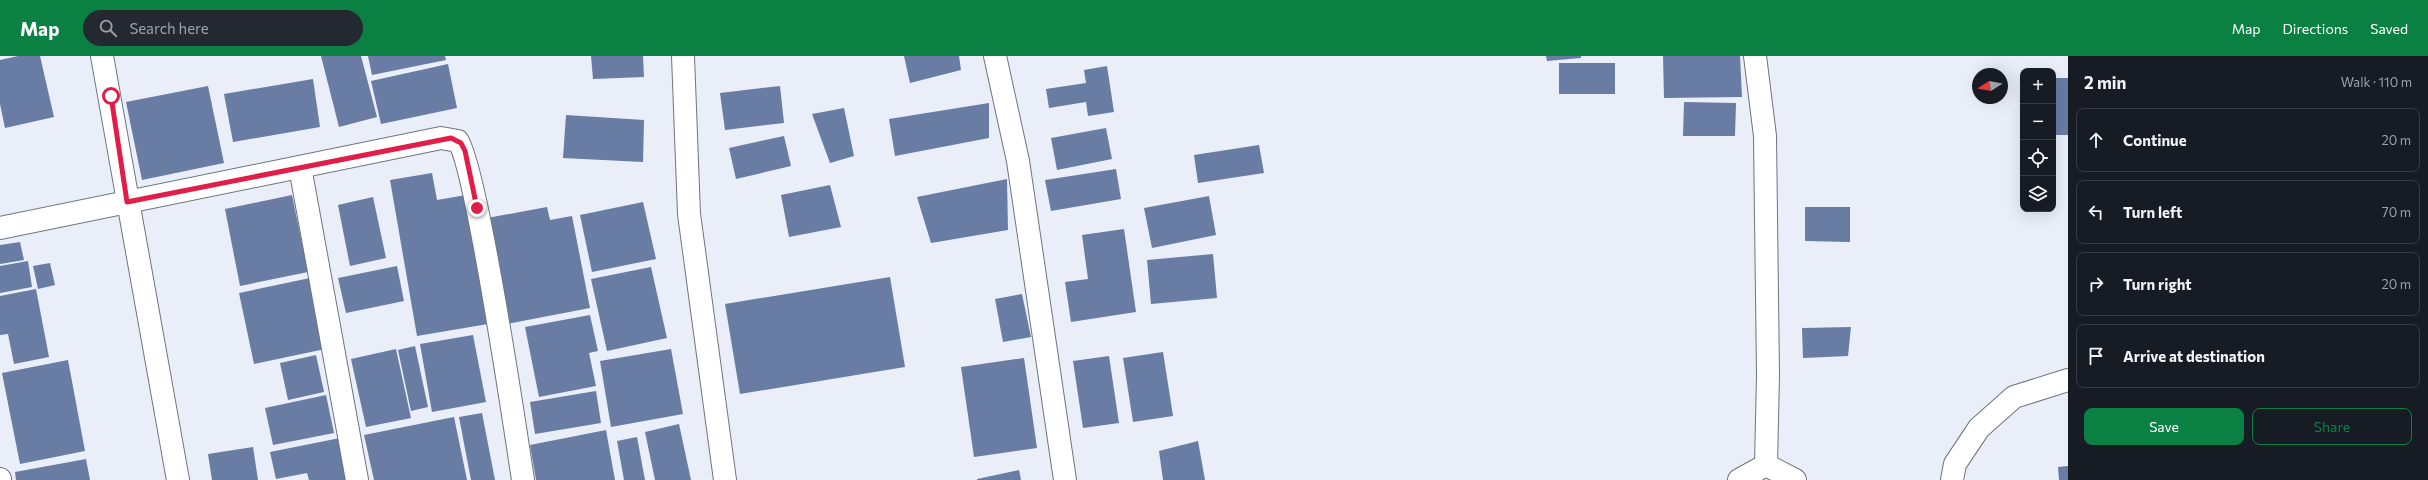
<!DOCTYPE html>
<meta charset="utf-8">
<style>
:root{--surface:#171b24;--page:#242831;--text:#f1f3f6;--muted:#9ea1a6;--line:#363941;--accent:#0b8043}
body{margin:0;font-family:Commissioner,sans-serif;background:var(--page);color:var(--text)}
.controls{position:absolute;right:12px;top:12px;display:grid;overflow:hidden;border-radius:8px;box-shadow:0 4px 16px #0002}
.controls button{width:36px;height:36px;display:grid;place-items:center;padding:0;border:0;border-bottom:1px solid var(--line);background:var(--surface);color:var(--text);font:20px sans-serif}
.compass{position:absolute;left:1972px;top:12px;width:36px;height:36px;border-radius:50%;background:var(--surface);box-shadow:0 4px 16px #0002;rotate:259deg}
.stop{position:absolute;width:12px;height:12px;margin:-9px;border:3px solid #e11d48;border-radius:50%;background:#fff}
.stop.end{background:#e11d48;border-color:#fff;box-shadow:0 1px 4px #0008}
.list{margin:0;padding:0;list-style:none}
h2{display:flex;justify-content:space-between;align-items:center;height:52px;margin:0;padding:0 16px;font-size:17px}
h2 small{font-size:13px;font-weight:400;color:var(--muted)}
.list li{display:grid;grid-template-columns:26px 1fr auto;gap:12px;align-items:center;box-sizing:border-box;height:64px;margin:0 8px 8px;padding:0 8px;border:1px solid var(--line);border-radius:8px}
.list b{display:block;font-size:15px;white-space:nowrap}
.list em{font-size:13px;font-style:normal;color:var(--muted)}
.actions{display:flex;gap:8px;padding:12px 16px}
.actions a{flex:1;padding:9px 0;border:1px solid var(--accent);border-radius:8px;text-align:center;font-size:14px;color:var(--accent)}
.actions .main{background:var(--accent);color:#fff}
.icon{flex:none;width:22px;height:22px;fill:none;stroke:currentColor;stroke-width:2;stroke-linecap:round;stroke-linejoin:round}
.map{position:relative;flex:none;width:2068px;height:424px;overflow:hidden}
header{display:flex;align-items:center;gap:24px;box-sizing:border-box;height:56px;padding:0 20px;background:var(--accent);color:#fff}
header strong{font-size:19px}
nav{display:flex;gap:22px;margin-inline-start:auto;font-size:14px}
.search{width:280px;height:36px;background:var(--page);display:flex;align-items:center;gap:10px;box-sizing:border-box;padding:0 14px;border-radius:22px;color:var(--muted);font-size:15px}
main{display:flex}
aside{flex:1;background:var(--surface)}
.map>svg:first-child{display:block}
</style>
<header>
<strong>Map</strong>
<div class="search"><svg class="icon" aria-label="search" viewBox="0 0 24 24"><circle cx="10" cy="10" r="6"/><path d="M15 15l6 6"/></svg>Search here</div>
<nav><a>Map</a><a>Directions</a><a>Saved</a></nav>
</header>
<main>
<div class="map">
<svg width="2068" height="424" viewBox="0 0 2068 424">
<rect width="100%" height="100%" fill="#e9eef9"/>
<g fill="#697ca3">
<polygon points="18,0 40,0 54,61 5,72 0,48 0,4"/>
<polygon points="321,0 361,0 377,61 339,71"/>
<polygon points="368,0 445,0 446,4 372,19"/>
<polygon points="591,0 643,0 644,21 593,23"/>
<polygon points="904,0 959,0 961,14 910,27"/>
<polygon points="1546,0 1581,0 1581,2 1547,5"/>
<polygon points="1663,0 1740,0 1742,41 1664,42"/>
<rect x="1559" y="7" width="56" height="31"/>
<polygon points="448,8 457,52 381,68 371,25"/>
<polygon points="1107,10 1114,56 1088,60 1086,46 1049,52 1046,33 1086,27 1084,14"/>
<rect x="2053" y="22" width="15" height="57"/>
<polygon points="313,23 320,71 233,86 224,38"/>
<polygon points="208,30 224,107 142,124 126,46"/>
<polygon points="780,30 784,67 725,74 720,37"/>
<polygon points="1684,46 1736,47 1735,80 1683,80"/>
<polygon points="989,47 989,82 895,100 889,63"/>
<polygon points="844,52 854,100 830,107 812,58"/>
<polygon points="566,59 644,64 643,106 563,102"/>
<polygon points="1106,72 1112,103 1057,114 1051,82"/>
<polygon points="784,80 791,110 736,123 729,92"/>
<polygon points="1259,89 1264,117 1198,127 1194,99"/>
<polygon points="1116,113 1121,143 1051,155 1045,124"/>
<polygon points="432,117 437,144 466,139 488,268 417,280 390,124"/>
<polygon points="1007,123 1008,174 931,187 917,141"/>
<polygon points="830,129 841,171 789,181 781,139"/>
<polygon points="292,139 308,216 240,230 225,153"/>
<polygon points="1209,140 1216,179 1152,192 1144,152"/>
<polygon points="373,141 386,202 350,210 338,149"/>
<polygon points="643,146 656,203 592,216 580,159"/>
<polygon points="547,151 550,164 572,160 590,252 507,268 487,162"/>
<polygon points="1805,151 1850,151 1850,186 1805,185"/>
<polygon points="1124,173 1136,256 1071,266 1065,226 1088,223 1082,179"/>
<polygon points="20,186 24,204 0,208 0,189"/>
<polygon points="1213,198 1217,242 1151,248 1147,204"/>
<polygon points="28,205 32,231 0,237 0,210"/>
<polygon points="50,207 55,229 38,233 33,210"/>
<polygon points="397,210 404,245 346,257 338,222"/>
<polygon points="651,211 667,282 607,295 591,223"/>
<polygon points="890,221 905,311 740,338 725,248"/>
<polygon points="310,222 325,293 254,308 239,237"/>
<polygon points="36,233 49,301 14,308 8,278 0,279 0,240"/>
<polygon points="1022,238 1031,281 1003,286 995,243"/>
<polygon points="590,259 598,295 589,297 596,330 539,341 525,271"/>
<polygon points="1851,271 1848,300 1803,302 1802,272"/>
<polygon points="473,279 486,346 432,356 420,288"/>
<polygon points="415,290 428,351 411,355 398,294"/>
<polygon points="396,293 411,362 366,371 351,303"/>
<polygon points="671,293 683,358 611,371 600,305"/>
<polygon points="1163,296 1173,360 1133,366 1123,302"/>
<polygon points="316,299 324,336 288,344 280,307"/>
<polygon points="1109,300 1119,367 1083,372 1073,305"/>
<polygon points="1024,302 1037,392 974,401 961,311"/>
<polygon points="68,304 85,395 20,408 2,317"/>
<polygon points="596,335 601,367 535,378 530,346"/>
<polygon points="326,339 334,377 273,389 265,352"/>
<polygon points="482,357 495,424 471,424 459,361"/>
<polygon points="454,361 467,424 374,424 364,379"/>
<polygon points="679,368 691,424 655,424 645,376"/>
<polygon points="606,374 615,424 536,424 530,389"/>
<polygon points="637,381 645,424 624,424 617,385"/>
<polygon points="340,382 349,424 309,424 307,417 276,423 270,396"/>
<polygon points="1198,385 1205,424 1163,424 1159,395"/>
<polygon points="253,391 258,424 212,424 208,398"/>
<polygon points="86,403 90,424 16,424 15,416"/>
<polygon points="2068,410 2068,424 2059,424 2058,411"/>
<polygon points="1019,414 1021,424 977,424 977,423"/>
</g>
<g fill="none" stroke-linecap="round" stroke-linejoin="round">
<g stroke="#6f747d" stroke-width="24">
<g id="street">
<polyline points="102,0 178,424"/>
<polyline points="683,0 689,158 725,424"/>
<polyline points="995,0 1018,105 1065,424"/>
<polyline points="1755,0 1765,80 1768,319 1766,409 1795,424"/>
<polyline points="300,111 357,424"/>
<path d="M0 172 441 82 458 85C474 96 517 384 523 424"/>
<polyline points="0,423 0,424"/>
<polyline points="1739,424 1766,409"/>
<polyline points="1952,424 1955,408 1979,372 2014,341 2068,324"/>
</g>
</g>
<use href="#street" stroke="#fff" stroke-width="22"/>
</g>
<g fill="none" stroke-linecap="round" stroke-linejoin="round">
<polyline stroke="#e11d48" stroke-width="5" points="111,40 127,146 451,82 461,87 465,95 477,152"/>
</g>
</svg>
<div class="controls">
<button>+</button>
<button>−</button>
<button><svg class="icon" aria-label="locate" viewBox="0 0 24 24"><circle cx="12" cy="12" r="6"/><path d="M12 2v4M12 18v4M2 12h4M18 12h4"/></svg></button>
<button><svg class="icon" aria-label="layers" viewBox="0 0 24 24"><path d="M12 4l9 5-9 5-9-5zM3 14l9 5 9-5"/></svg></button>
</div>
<svg class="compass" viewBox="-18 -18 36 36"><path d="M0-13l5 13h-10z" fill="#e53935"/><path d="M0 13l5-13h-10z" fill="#9ea1a6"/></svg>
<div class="stop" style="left:111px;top:40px"></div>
<div class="stop end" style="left:477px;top:152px"></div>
</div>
<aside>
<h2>2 min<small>Walk · 110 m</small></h2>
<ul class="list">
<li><svg class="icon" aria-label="ahead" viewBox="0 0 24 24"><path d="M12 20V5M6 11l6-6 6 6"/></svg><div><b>Continue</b></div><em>20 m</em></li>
<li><svg class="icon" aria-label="left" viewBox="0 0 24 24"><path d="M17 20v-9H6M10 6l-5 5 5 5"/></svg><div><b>Turn left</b></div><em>70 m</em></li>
<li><svg class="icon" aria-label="right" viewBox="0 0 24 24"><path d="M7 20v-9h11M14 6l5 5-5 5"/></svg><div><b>Turn right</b></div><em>20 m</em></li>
<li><svg class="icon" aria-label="arrive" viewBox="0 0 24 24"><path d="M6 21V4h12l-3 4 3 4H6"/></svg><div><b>Arrive at destination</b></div></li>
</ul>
<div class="actions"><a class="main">Save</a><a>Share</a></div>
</aside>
</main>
